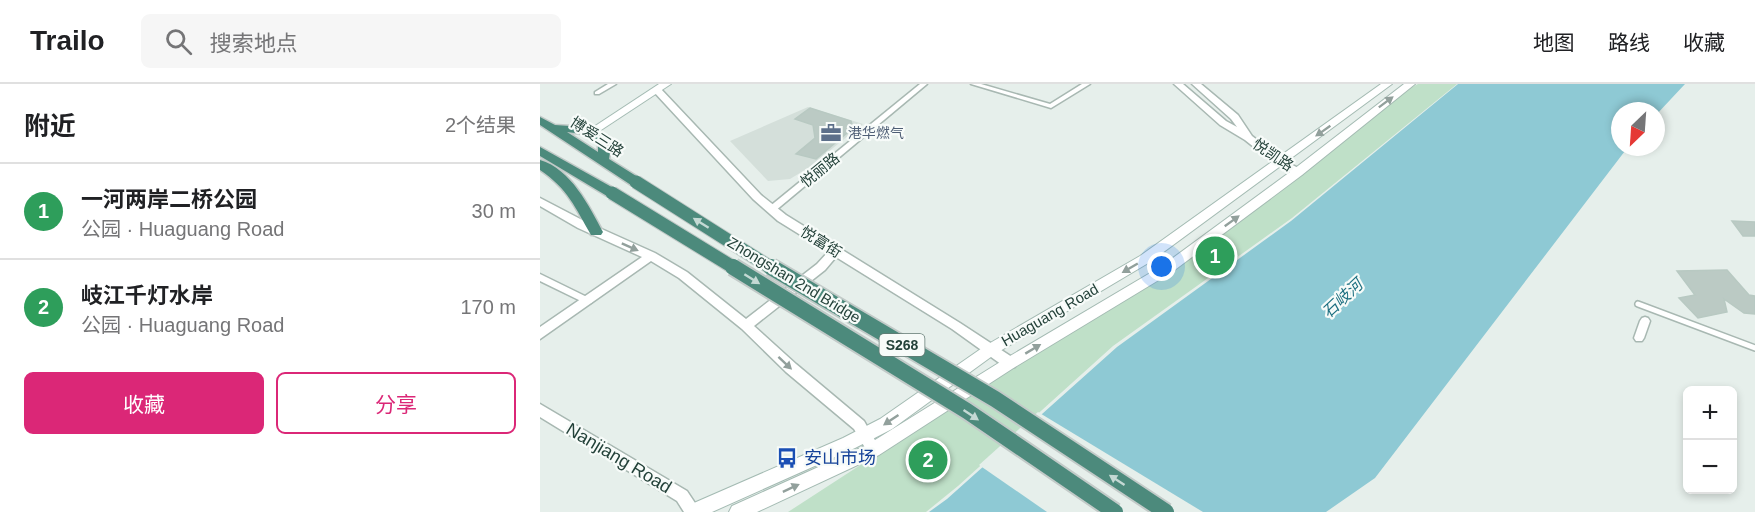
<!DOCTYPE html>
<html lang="zh">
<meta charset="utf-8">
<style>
:root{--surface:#fff;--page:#f6f6f6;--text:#202124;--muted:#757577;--line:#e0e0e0;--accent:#db2777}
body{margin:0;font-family:Arial,"Noto Sans SC",sans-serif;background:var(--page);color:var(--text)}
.controls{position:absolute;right:18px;bottom:18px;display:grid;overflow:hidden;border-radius:9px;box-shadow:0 3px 9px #0003}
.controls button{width:54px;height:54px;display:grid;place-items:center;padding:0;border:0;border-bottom:2px solid var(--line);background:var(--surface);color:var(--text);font:30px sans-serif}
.compass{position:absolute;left:1071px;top:18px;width:54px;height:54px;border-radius:50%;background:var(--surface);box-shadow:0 3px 9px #0003;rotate:205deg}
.you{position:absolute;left:622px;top:183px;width:21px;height:21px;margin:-15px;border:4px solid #fff;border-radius:50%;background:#1a73e8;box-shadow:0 0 0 9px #1a73e833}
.badge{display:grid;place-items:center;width:39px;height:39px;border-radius:50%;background:var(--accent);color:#fff;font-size:20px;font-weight:700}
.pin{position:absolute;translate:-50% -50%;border:3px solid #fff;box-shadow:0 2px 6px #0006}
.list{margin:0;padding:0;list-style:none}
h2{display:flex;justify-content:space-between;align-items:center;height:78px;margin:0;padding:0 24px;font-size:26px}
h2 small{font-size:20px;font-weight:400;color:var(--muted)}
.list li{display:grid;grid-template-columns:39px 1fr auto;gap:18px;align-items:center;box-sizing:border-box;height:96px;padding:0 24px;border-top:2px solid var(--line)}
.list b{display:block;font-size:22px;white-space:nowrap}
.list p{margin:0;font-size:20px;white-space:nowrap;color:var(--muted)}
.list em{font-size:20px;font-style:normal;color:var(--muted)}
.actions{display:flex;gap:12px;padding:18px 24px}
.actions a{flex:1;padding:14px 0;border:2px solid var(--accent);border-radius:9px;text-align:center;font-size:21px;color:var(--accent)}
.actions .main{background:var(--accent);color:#fff}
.icon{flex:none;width:33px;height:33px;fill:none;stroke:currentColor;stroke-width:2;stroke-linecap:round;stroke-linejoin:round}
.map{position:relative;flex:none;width:1215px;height:428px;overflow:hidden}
header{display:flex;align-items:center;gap:36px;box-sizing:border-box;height:84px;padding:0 30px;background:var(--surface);border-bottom:2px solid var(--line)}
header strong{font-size:28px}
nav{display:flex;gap:33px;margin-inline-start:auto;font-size:21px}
.search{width:420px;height:54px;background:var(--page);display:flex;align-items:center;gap:15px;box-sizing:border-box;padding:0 21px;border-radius:9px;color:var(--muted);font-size:22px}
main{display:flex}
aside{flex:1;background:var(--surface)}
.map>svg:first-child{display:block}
</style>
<header>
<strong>Trailo</strong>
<div class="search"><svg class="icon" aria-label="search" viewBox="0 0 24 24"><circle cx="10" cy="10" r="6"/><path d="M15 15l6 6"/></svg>搜索地点</div>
<nav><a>地图</a><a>路线</a><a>收藏</a></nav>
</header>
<main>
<aside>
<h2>附近<small>2个结果</small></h2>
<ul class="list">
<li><span class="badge" style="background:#2e9e5b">1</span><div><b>一河两岸二桥公园</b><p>公园 · Huaguang Road</p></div><em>30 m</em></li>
<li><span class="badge" style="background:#2e9e5b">2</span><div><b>岐江千灯水岸</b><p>公园 · Huaguang Road</p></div><em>170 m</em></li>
</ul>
<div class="actions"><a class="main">收藏</a><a>分享</a></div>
</aside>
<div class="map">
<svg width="1215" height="428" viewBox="0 0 1215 428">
<rect width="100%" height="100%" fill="#e6efeb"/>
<polygon fill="#d4dfda" points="268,23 323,40 268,84 250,95 228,97 190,57"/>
<polygon fill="#bfe0c8" points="878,0 917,0 752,134 573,262 418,402 386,428 248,428 419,317 608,200 861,9"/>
<polygon fill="#8ec9d4" points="918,0 1145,0 1116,31 1116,27 1080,27 1080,63 1088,63 835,394 786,428 389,428 407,415 577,263 751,137"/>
<polygon fill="#e6efeb" points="498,328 663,428 507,428 439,381"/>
<g fill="#bbcac4" stroke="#b8c9c2" stroke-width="1.5">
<polygon points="270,24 311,37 313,44 276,75 256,70 275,54 273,41 255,35"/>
<polygon points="1192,137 1215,138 1215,152 1203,152"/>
<polygon points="1187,186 1209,211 1215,212 1215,230 1204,229 1184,215 1187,228 1158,234 1139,214 1155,211 1137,187"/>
</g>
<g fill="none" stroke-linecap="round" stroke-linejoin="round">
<g stroke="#a8b8b2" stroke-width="8">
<polyline id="service" points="1098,220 1215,264"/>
</g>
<g stroke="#a8b8b2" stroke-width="3">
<g id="minor">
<polygon points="68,0 76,0 59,10 55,10 55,8"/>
<polygon points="380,0 387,0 235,127 229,127 228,125 229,123"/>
<polygon points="431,0 441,0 510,20 542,0 550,0 511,24"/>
<polygon points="0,190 51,215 53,217 51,219 45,219 0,197"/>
<polygon points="1105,233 1108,234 1110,237 1104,254 1102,257 1096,257 1094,254 1100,237 1102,234"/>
</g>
</g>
<g stroke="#a8b8b2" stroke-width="3">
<g id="tertiary">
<polygon points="634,0 643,0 686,37 697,43 691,35 652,0 661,0 698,31 712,52 743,76 762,86 762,90 754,90 735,80 705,56 680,41"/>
<polygon points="117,3 120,4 221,111 246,131 420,239 475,275 476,279 475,283 470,284 465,283 412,245 296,173 285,186 214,242 256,280 324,337 336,358 334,362 329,364 324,362 314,345 246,288 202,245 139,194 111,177 0,255 0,243 102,173 38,144 0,122 0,114 46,138 115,169 147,188 206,235 277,180 288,168 238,137 213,115 114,8 113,6"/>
<polygon points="0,320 147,407 161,428 144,428 137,417 0,333"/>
</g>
</g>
<g stroke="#a4bbb3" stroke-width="2">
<g id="secondary">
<polygon points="119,0 131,0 55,50 47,50 46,48"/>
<polygon points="841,0 852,0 610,178 455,270 352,345 315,364 172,428 144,428 147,422 303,354 340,335 445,262 600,172"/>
<polygon points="864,0 875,0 762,91 632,188 475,283 339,371 217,428 189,428 192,422 327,361 465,275 622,182 754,85"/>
</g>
</g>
<g stroke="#c2cac8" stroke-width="3">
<g id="trunk">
<path d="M0 33 15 41 45 43 68 52 71 62 69 75 101 95 102 98 101 101H91L0 41ZM27 48 43 50 58 57V68Z"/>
<polygon points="0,63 77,106 78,109 72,113 67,112 0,72"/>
<path d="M0 76C31 85 49 122 63 148L61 151H51C35 123 28 105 0 86Z"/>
</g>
</g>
<use href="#service" stroke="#fff" stroke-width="5"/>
<use href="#minor" fill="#fff" fill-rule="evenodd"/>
<use href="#tertiary" fill="#fff" fill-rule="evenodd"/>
<use href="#secondary" fill="#fff" fill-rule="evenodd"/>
<use href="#trunk" fill="#4c8a7c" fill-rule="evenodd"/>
<g stroke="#c2cac8" stroke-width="15" stroke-linecap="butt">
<g id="trunk-bridge-far1">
<polyline points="96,98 233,185"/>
<polyline points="72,109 196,185"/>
</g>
</g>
<g stroke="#c2cac8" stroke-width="20" stroke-linecap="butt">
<g id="trunk-bridge">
<polyline points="193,183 427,327 575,428"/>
<polyline points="231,183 455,315 626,428"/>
</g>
</g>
<use href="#trunk-bridge-far1" stroke="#4c8a7c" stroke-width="13"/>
<use href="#trunk-bridge" stroke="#4c8a7c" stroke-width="16"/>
</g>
<defs><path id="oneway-solid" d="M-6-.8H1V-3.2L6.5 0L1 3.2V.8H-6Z" transform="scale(1.5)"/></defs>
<g fill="#92a09c">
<use href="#oneway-solid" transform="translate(846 18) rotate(-37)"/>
<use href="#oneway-solid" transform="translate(783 47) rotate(145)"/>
<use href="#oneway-solid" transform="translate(692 137) rotate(-36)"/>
<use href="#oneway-solid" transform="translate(90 163) rotate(24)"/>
<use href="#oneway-solid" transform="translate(590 184) rotate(150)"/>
<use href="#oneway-solid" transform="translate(493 265) rotate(-31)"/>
<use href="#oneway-solid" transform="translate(245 279) rotate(43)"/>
<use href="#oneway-solid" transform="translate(351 336) rotate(146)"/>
<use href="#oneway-solid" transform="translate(251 404) rotate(-25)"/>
</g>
<g fill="#c4d9d4">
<use href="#oneway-solid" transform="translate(161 139) rotate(-148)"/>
<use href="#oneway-solid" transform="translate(212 195) rotate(32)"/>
<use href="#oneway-solid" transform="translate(431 331) rotate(34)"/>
<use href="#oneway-solid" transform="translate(577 396) rotate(-147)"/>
</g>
<defs>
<g id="office-bare" transform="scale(1.62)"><path d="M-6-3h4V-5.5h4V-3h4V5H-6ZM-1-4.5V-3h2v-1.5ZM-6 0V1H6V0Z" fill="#5c6f8a" stroke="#f7fbf9" stroke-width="2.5" paint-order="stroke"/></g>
<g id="bus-bare" transform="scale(1.62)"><path d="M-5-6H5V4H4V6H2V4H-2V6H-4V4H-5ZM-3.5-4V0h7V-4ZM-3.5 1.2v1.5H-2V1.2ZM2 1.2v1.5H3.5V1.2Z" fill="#1a4fb4" stroke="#f7fbf9" stroke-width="2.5" paint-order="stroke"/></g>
</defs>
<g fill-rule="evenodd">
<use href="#office-bare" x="291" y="49"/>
<use href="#bus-bare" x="247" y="374"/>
</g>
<g text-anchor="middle" stroke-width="4.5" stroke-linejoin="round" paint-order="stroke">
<g font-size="14" fill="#4e5e75" stroke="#f7fbf9" text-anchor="start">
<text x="308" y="54">港华燃气</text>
</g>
<rect fill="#f7fbf9" stroke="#637a73" stroke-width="1.5" x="339.5" y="250" width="45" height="22" rx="4.5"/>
<g font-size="14" font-weight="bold" fill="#24423a">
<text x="362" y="266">S268</text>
</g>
<g font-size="15" fill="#24423a" stroke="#f7fbf9">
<text transform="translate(57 53) rotate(33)" y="5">博爱三路</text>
<text transform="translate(733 71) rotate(34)" y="5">悦凯路</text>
<text transform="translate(280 86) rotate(-39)" y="5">悦丽路</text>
<text transform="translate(281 158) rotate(32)" y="5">悦富街</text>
<text transform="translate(254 196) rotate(31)" y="5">Zhongshan 2nd Bridge</text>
<text transform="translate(510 231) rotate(-30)" y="5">Huaguang Road</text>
</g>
<g font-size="16" font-style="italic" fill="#1c6f80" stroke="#f7fbf9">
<text transform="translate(802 214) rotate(-43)" y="6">石岐河</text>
</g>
<g font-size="18" fill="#24423a" stroke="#f7fbf9">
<text transform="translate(79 374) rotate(31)" y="6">Nanjiang Road</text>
</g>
<g font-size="18" fill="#164399" stroke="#f7fbf9" text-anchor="start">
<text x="264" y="380">安山市场</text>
</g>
</g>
</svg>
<div class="controls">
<button>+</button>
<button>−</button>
</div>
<svg class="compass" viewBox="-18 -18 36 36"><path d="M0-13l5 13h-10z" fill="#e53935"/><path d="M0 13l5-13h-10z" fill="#757577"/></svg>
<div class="you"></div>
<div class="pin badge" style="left:675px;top:172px;background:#2e9e5b">1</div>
<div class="pin badge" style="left:388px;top:376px;background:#2e9e5b">2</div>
</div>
</main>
